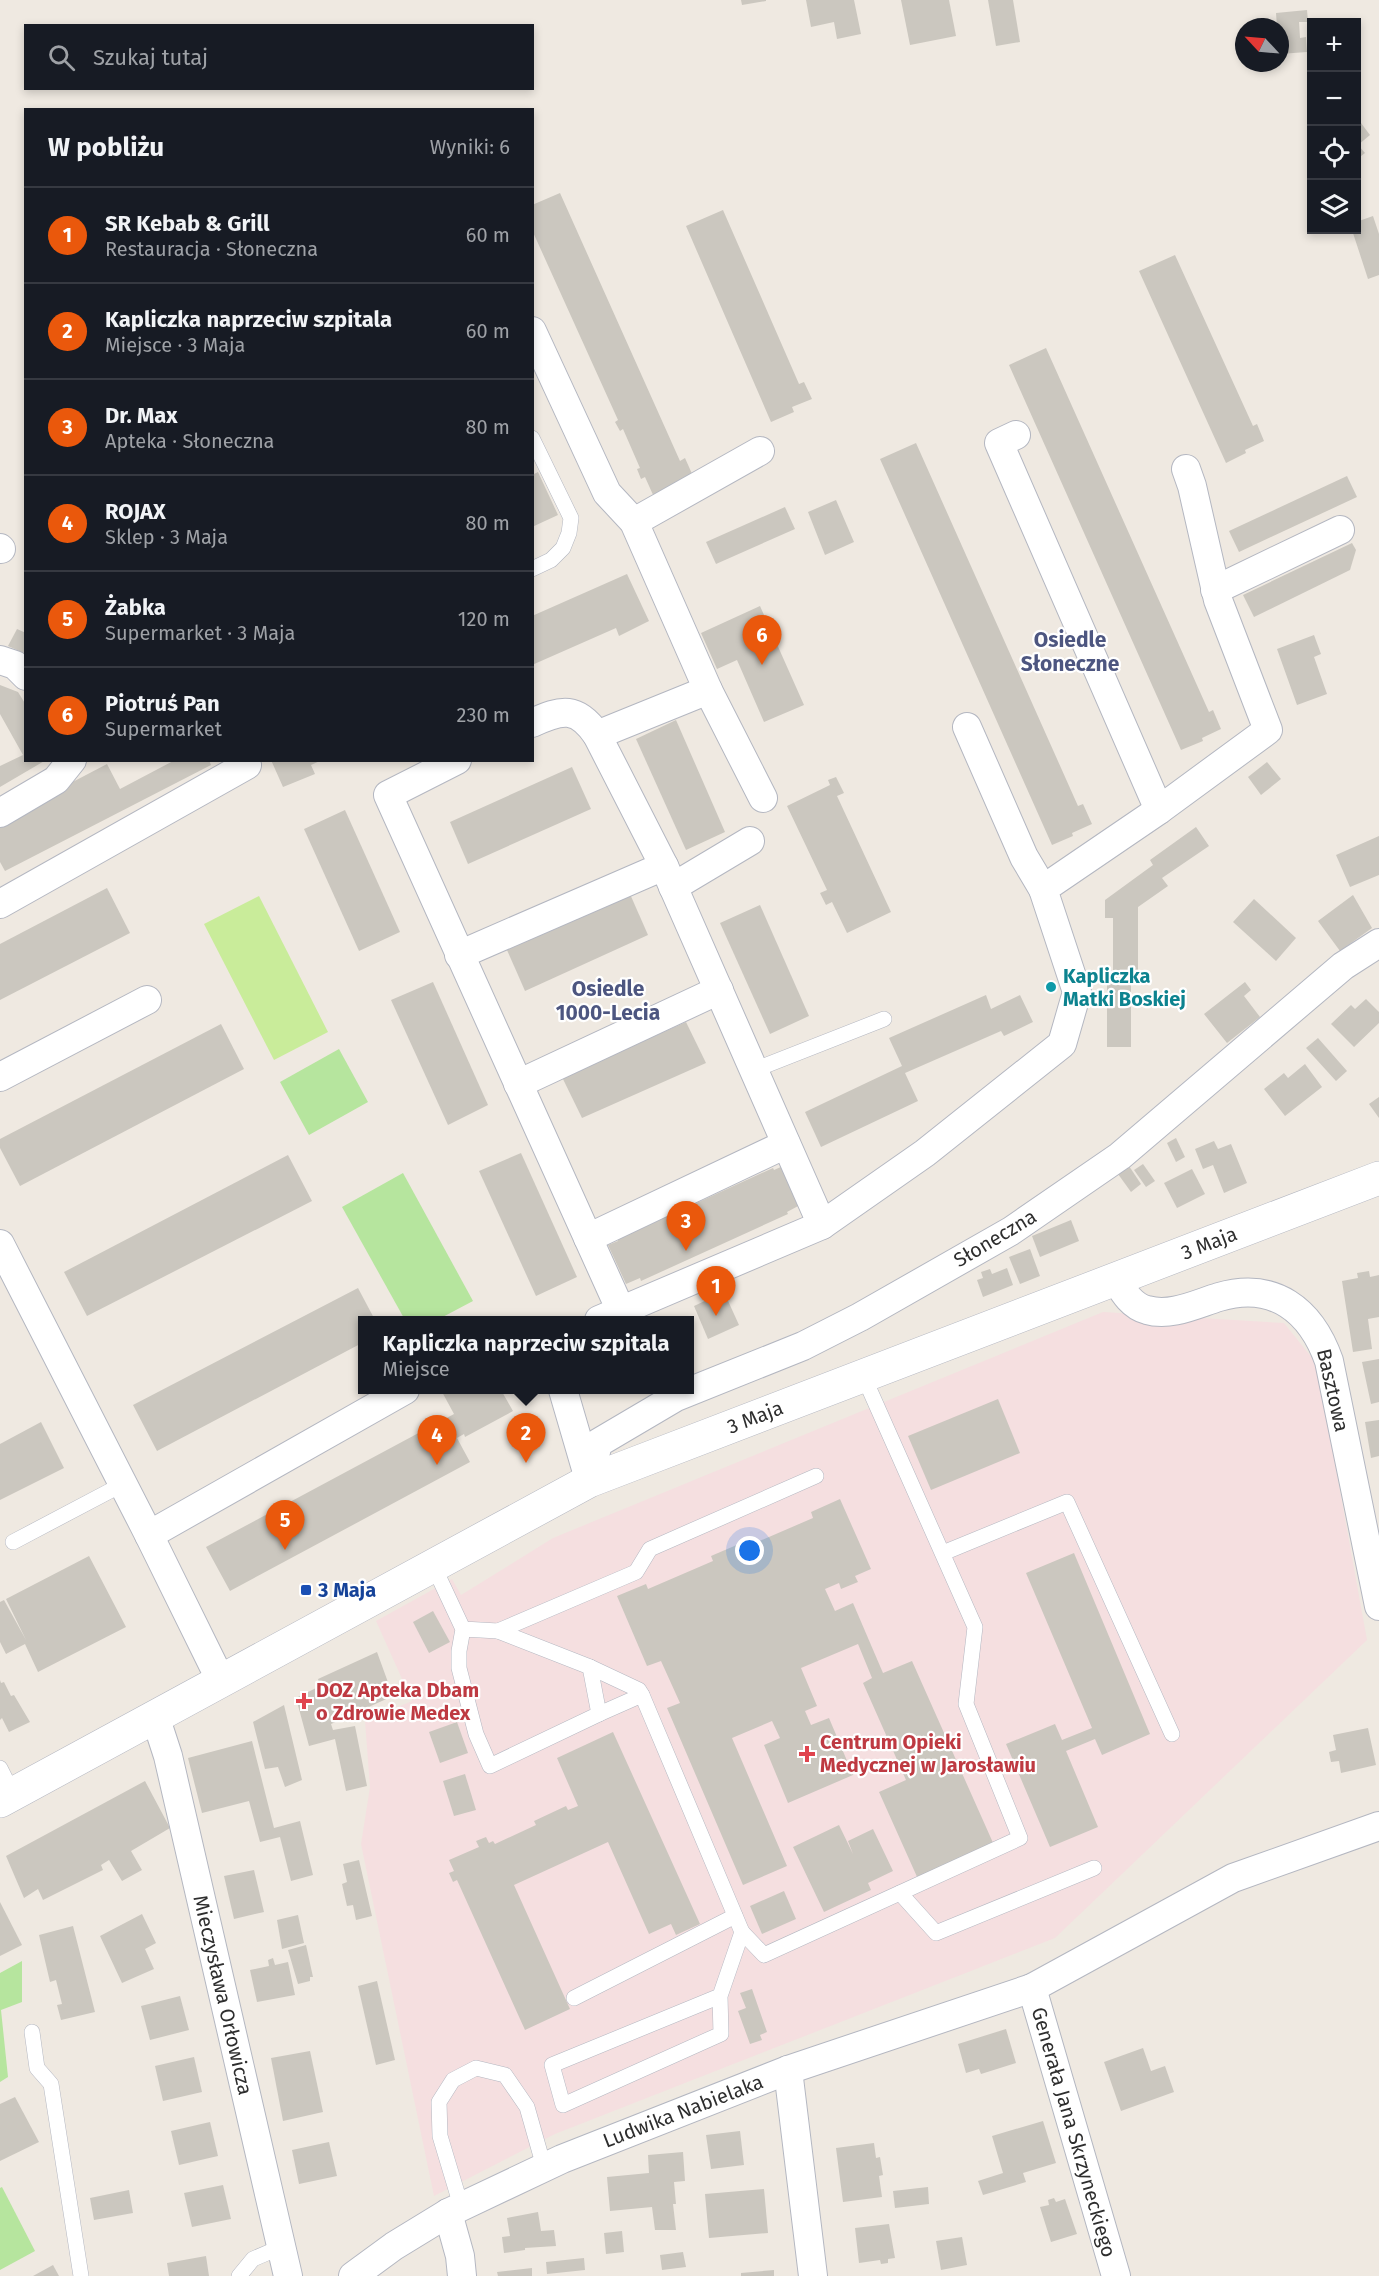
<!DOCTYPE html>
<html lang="pl">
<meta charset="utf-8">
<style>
:root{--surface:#171b24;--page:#20242c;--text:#f1f3f6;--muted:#9ea1a6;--line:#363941;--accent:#ea580c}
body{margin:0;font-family:"Fira Sans",sans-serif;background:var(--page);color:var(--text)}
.controls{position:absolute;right:18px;top:18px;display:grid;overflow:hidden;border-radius:0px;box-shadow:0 3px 9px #0003}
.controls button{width:54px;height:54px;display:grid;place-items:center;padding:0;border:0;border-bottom:2px solid var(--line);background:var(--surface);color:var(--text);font:30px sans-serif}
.compass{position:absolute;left:1235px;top:18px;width:54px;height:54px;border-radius:50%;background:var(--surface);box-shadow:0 3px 9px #0003;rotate:296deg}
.you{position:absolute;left:750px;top:1551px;width:21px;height:21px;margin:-15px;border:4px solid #fff;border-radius:50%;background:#1a73e8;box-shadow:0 0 0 9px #1a73e833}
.badge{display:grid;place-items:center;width:39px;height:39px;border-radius:50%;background:var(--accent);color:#fff;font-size:20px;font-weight:700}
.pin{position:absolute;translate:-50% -50px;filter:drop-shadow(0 2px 3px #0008)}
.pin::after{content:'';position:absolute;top:32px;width:21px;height:18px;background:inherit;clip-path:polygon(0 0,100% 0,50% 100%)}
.popup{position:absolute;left:358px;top:1316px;width:336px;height:78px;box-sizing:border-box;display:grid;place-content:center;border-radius:0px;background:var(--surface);filter:drop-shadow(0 2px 4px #0005);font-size:20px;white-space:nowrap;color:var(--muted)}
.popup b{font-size:22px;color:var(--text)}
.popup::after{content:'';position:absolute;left:50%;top:100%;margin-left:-12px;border:12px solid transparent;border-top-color:var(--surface)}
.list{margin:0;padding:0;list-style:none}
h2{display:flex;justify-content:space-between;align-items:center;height:78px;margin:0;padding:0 24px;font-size:26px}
h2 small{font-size:20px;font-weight:400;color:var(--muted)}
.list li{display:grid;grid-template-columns:39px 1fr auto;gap:18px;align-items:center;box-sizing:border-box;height:96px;padding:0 24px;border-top:2px solid var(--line)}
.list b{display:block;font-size:22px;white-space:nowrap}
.list p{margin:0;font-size:20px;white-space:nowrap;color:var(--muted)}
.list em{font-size:20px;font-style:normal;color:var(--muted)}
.icon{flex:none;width:33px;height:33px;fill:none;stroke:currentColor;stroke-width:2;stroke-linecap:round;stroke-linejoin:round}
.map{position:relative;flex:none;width:1379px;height:2276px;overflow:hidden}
.search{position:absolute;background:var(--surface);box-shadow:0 3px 9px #0003;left:24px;top:24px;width:510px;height:66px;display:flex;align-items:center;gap:15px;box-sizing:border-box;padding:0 21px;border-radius:0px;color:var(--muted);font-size:22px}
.panel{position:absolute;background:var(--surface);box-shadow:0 3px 9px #0003;left:24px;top:108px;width:510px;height:654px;border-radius:0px}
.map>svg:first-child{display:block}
</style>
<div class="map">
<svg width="1379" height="2276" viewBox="0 0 1379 2276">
<rect width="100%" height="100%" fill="#efe9e1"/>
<polygon fill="#f5dfe0" points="1103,1312 1284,1323 1317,1364 1367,1640 1055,1938 555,2134 434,2196 361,1844 370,1787 365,1721 412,1701 376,1621 452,1579 461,1595 553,1538"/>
<g fill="#b6e59e">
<polygon points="339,1049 368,1102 309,1135 280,1082"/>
<polygon points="403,1173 473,1301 437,1320 405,1320 342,1207"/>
<polygon points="22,1961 22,2002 1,2010 8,2077 0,2082 0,1973"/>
<polygon points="2,2187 35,2251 0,2270 0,2188"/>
</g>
<polygon fill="#c9ec9a" points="259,896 328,1032 274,1060 204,924"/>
<g fill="#cbc7bf">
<polygon points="741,0 766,0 766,1 742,5"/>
<polygon points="806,0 854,0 861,34 837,39 834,22 811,27"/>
<polygon points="901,0 949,0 956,36 910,45"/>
<polygon points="988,0 1013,0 1020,42 996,46"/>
<polygon points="1307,10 1308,22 1299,22 1300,38 1306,37 1307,52 1280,54 1280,27 1277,27 1276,13"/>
<polygon points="1361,123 1370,135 1358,145 1365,153 1356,160 1356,127"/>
<polygon points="560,193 680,461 685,458 693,476 654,497 645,477 641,479 637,469 640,468 623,429 620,431 615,422 618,420 532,230 532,205"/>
<polygon points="723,210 799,384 804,382 812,399 792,407 794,412 771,422 686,226"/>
<polygon points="1373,216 1379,234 1379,275 1368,279 1352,230 1356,230 1356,222"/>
<polygon points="1175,255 1253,426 1257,424 1264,441 1245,450 1246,453 1226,463 1139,271"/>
<polygon points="1046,348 1209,712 1213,710 1221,729 1202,738 1203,741 1181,750 1009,365"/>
<polygon points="916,443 1078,806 1083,804 1092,824 1072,833 1073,836 1052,845 880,459"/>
<polygon points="538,472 558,515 532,527 532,475"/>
<polygon points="1347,476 1357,497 1239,552 1229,531"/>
<polygon points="836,500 854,542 825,555 808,512"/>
<polygon points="785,507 795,529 716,564 706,542"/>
<polygon points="1352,543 1356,550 1350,570 1254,617 1243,595"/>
<polygon points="627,574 649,621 619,636 616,628 532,665 532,616"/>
<polygon points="760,606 804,705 764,722 737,660 717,669 701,633"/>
<polygon points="17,629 26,633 26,654 8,646"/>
<polygon points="1314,635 1321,654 1314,657 1327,694 1297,705 1277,649"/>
<polygon points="0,685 18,692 26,705 26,760 46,760 0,787 0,766 23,755 0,714"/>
<polygon points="676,720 725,832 686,850 636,739"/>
<polygon points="175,760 209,760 211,765 5,871 0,862 0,820 107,764 120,789"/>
<polygon points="271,760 322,760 311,765 315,774 283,787"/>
<polygon points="1267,762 1281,779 1261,795 1248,777"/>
<polygon points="572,767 591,809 468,864 450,822"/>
<polygon points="836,777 844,793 837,796 891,912 847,933 832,902 826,905 820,893 827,890 787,806 830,785 828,780"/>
<polygon points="345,810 400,932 359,951 304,829"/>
<polygon points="1196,827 1209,846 1162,878 1168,886 1138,907 1138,978 1131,978 1131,1047 1107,1047 1107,978 1113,978 1113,918 1105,918 1105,900 1153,865 1150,860"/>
<polygon points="1379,836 1379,875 1350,887 1336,855"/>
<polygon points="107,888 130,933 0,1000 0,944"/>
<polygon points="630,894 648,935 525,991 507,950"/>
<polygon points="1353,895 1372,928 1340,951 1318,921"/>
<polygon points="1254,899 1296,938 1276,961 1233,922"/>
<polygon points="760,905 809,1016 770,1034 720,923"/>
<polygon points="433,982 488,1105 448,1125 391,1000"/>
<polygon points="1245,982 1251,990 1244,996 1260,1017 1227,1043 1204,1014"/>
<polygon points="986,995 991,1009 1020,995 1033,1022 1004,1036 1001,1031 905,1073 918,1101 821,1147 805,1112 902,1066 889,1038"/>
<polygon points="1366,999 1379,1012 1379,1023 1354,1047 1331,1024 1351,1005 1355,1009"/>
<polygon points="686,1022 706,1063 582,1118 562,1077"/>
<polygon points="221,1024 244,1069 20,1186 0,1148 0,1139"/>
<polygon points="1318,1038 1347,1071 1336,1081 1306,1048"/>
<polygon points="1305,1064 1322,1087 1285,1116 1264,1089 1284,1073 1288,1078"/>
<polygon points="1379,1097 1379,1118 1369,1104"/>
<polygon points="1176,1138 1185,1157 1176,1162 1167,1143"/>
<polygon points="1214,1141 1218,1149 1231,1144 1247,1183 1224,1193 1213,1165 1203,1169 1195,1149"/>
<polygon points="521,1153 577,1277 536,1296 479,1171"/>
<polygon points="288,1155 312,1201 87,1316 64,1272"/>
<polygon points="1143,1164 1155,1181 1146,1187 1134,1170"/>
<polygon points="783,1166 800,1205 787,1212 788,1214 641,1281 640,1278 626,1284 608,1245 618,1241 618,1239 773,1168 774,1170"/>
<polygon points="1129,1166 1141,1184 1131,1192 1118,1174"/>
<polygon points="1192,1169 1205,1194 1177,1208 1164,1183"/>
<polygon points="1071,1220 1079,1241 1040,1257 1032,1236"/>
<polygon points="1030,1249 1040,1276 1020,1284 1009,1257"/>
<polygon points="1007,1268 1013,1285 983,1297 977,1280 983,1278 981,1272 990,1269 992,1274"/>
<polygon points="1369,1271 1370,1277 1379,1275 1379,1317 1368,1319 1372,1349 1353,1352 1342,1281 1358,1278 1357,1273"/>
<polygon points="358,1288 375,1320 362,1320 362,1343 157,1451 133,1405"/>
<polygon points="724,1292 739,1325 708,1339 694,1306"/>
<polygon points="1379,1359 1379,1402 1371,1404 1362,1362"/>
<polygon points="441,1390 501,1390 513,1411 465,1437 464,1434 457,1438 470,1462 230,1591 206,1547 454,1414"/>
<polygon points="998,1399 1020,1453 931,1490 908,1436"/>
<polygon points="1379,1420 1379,1456 1371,1458 1365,1422"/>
<polygon points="41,1422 64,1468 0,1500 0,1444"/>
<polygon points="840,1499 871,1569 855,1576 858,1582 841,1589 839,1583 825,1589 835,1611 853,1603 883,1673 912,1661 994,1845 918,1879 879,1792 906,1780 863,1683 872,1678 858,1644 801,1668 817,1706 805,1711 811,1725 829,1718 853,1775 788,1803 764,1745 780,1738 772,1721 732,1738 787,1866 743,1885 667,1708 680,1703 661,1661 647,1666 617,1596 646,1584 648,1589 713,1561 711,1556 746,1541 748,1546 813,1518 811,1512"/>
<polygon points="1074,1553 1150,1734 1102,1755 1095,1739 1066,1751 1098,1827 1050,1847 1006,1744 1055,1724 1062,1740 1092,1728 1026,1573"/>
<polygon points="89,1556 126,1627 38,1672 25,1644 6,1654 0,1642 0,1602 4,1600 26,1640 6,1599"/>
<polygon points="433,1611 450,1642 429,1653 413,1622"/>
<polygon points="377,1652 393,1696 331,1724 333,1730 355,1726 367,1786 346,1791 335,1739 309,1746 296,1698 320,1686 318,1679"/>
<polygon points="0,1680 1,1683 4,1682 11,1696 14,1695 30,1722 9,1732 2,1718 0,1720"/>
<polygon points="284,1705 302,1780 285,1787 278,1767 265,1769 253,1722"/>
<polygon points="457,1722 468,1753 440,1763 429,1732"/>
<polygon points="1368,1728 1376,1765 1341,1773 1339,1761 1331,1762 1329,1752 1336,1750 1333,1735"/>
<polygon points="613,1732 700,1924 676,1935 671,1924 649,1934 608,1842 514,1885 570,2009 525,2030 457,1880 453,1882 449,1873 454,1871 449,1860 479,1847 476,1841 486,1837 489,1843 493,1841 495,1844 536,1825 534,1821 566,1806 568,1810 578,1806 557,1758"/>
<polygon points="252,1741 274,1828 300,1821 313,1875 291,1881 280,1837 260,1842 249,1801 202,1813 188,1758"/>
<polygon points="465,1774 476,1810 454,1816 443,1781"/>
<polygon points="145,1781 170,1828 131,1851 142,1870 122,1881 109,1860 101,1865 103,1870 43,1900 38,1889 24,1898 6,1856"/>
<polygon points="839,1825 853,1854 848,1841 873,1829 893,1871 868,1883 871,1890 824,1912 793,1847"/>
<polygon points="359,1860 372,1916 356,1920 353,1905 347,1906 342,1884 347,1882 343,1864"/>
<polygon points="254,1870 264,1912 234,1919 224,1876"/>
<polygon points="784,1891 796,1919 762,1934 750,1906"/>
<polygon points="0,1902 22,1945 0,1956"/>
<polygon points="142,1914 156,1943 145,1949 154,1969 122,1983 100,1936"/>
<polygon points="298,1915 304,1943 282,1949 277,1920"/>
<polygon points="73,1926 95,2012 61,2020 57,2005 62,2004 56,1980 50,1982 39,1935"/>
<polygon points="306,1945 313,1977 310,1977 310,1981 298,1984 288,1950"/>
<polygon points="273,1958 275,1965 288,1962 295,1995 257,2002 250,1970 269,1966 268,1960"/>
<polygon points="377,1981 395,2060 376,2065 358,1986"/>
<polygon points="752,1989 767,2032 760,2035 762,2040 750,2044 738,2011 746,2008 740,1993"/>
<polygon points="180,1996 189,2030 150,2040 141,2006"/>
<polygon points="1006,2029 1016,2063 981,2074 979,2069 966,2073 958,2044"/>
<polygon points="1143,2048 1151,2071 1165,2066 1174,2092 1121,2111 1104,2062"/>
<polygon points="310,2051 323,2112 283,2121 271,2058"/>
<polygon points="194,2057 202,2092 163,2101 155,2066"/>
<polygon points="15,2097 39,2142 0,2161 0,2104"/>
<polygon points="1043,2121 1056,2163 1023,2173 1026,2182 983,2195 978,2181 1003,2173 992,2136"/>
<polygon points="210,2122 218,2156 179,2165 171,2131"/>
<polygon points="740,2131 744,2165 711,2169 706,2135"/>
<polygon points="329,2142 337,2176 299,2184 292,2150"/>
<polygon points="874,2143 876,2158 880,2157 883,2175 879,2176 882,2197 843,2202 836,2148"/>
<polygon points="683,2152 685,2181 674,2182 676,2204 673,2204 676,2230 655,2230 652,2207 610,2211 607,2177 649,2173 648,2155"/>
<polygon points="223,2185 231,2219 192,2227 184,2193"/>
<polygon points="928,2187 929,2204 895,2208 893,2191"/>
<polygon points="764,2189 768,2233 709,2238 705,2194"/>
<polygon points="129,2190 133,2213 94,2220 90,2198"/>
<polygon points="1054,2198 1056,2202 1065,2199 1077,2234 1051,2242 1040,2207 1049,2205 1048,2200"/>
<polygon points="538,2212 541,2231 554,2230 556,2246 525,2248 525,2250 504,2253 502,2237 510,2236 507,2218"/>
<polygon points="889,2224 895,2258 888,2259 888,2263 881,2264 880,2260 859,2263 855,2228"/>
<polygon points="622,2231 624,2252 606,2254 604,2233"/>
<polygon points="962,2237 967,2265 941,2270 936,2241"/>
<polygon points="683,2252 686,2267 662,2270 660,2255"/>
<polygon points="206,2256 209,2276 169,2276 167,2263"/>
<polygon points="584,2258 585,2270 547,2274 546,2262"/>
<polygon points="53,2265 59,2276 33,2276"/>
<polygon points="532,2268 532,2276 498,2276 497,2272"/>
<polygon points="774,2270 774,2276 741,2276 741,2273"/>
</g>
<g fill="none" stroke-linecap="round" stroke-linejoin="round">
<g stroke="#b4b7c1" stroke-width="16">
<g id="service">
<polyline points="532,438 571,518 569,533 563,548 551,560 532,569"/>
<polyline points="754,1070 884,1019"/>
<polyline points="13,1542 123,1484"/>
<polyline points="943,1553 1067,1502 1172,1734"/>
<polyline points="434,1567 463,1629 459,1651 459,1668 476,1734 490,1766 599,1714 590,1667 498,1631 463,1629"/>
<polyline points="498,1631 636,1572 650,1549 816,1476"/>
<polyline points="590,1667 639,1690 642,1695"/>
<polyline points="599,1714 642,1695 742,1932 720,1996 552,2065 563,2105 721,2034 720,1996"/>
<polyline points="0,1768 13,1794"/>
<polyline points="900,1893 936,1933 1094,1868"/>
<polyline points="742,1932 764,1955 1020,1838 966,1704 975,1627 863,1375"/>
<polyline points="574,1998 735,1916"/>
<polyline points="32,2032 37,2068 51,2084 81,2276"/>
<polyline points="461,2206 440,2136 439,2102 453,2080 476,2068 505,2075 527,2107 544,2167"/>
<polyline points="239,2276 253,2259 281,2247"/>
</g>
</g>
<g stroke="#b4b7c1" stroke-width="30">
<g id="minor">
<polyline points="532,331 607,493 634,522 708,690 597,735"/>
<polyline points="1016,435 999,443 1159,810"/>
<polyline points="634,522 760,451"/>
<polyline points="0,548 1,549"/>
<polyline points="1215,590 1340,530"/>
<polyline points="0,660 15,665 26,676"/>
<polyline points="708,690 763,798"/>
<path d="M532 723C562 709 577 706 597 735L664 866 822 1225"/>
<polyline points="967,727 1024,857 1043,889"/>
<polyline points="457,760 388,795 621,1311"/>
<polyline points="0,813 56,780 72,760"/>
<polyline points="673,887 750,841"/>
<polyline points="0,904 247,765"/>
<polyline points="459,955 664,866"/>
<polyline points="0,1077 147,1000"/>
<polyline points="518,1084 719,990"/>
<polyline points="588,1238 786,1144"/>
<polyline points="0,1244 149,1535 221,1681"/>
<path d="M1115 1278C1123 1291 1131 1306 1147 1310 1171 1317 1196 1304 1219 1297 1274 1281 1311 1310 1329 1361L1379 1606"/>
<polyline points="599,1320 822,1225 925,1153 1062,1044 1077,992 1043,889 1159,810 1268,730 1218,600 1192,486 1186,469"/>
<polyline points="563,1390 589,1479"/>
<polyline points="589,1481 598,1443 676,1397 803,1346 860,1317 1011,1231 1120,1156 1343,966 1379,943"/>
<polyline points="149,1535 405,1390"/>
<polyline points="155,1716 168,1756 288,2276"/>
<polyline points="1032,1988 1116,2276"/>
<polyline points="788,2070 813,2276"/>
<polyline points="448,2213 460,2256 462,2276"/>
<polyline points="353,2276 394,2246 448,2213 562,2159 788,2070 1032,1988 1233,1878 1379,1826"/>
</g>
</g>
<g stroke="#b4b7c1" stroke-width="34">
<polyline id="tertiary" points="0,1801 589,1481 1379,1178"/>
</g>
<use href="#service" stroke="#fff" stroke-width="15"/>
<use href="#minor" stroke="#fff" stroke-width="28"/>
<use href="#tertiary" stroke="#fff" stroke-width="33"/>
</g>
<circle fill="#0f9aa8" stroke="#fff" stroke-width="2" cx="1051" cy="987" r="6"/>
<rect fill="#1a4fb4" stroke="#fff" stroke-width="2" x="300" y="1584" width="12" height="12" rx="3"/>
<g fill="#e0444e" stroke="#fff" stroke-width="2">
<path d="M301 1692h6v6h6v6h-6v6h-6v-6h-6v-6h6z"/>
<path d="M804 1745h6v6h6v6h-6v6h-6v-6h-6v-6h6z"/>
</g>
<g text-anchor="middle" stroke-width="4.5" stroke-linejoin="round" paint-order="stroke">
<g font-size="20" font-weight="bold" fill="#0d838f" stroke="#fff" text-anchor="start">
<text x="1063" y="983">Kapliczka<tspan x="1063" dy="23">Matki Boskiej</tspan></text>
</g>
<g font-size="20" fill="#2e2e2e" stroke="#fff">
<text transform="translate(995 1238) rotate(-31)" y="7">Słoneczna</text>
<text transform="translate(1209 1243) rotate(-21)" y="7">3 Maja</text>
<text transform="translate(1333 1390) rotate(77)" y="7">Basztowa</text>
<text transform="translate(755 1417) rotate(-21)" y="7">3 Maja</text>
<text transform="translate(223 1995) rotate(77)" y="7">Mieczysława Orłowicza</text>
<text transform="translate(683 2111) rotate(-21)" y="7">Ludwika Nabielaka</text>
<text transform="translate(1074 2132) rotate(74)" y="7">Generała Jana Skrzyneckiego</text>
</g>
<g font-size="20" font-weight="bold" fill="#164399" stroke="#fff" text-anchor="start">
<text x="318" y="1597">3 Maja</text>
</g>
<g font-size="20" font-weight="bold" fill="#be3a42" stroke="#fff" text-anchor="start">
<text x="316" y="1697">DOZ Apteka Dbam<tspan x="316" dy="23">o Zdrowie Medex</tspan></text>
<text x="820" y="1749">Centrum Opieki<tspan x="820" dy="23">Medycznej w Jarosławiu</tspan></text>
</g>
<g font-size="21" font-weight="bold" fill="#4d5680" stroke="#fff">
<text x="1070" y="647">Osiedle<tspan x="1070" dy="24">Słoneczne</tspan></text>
<text x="608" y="996">Osiedle<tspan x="608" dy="24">1000-Lecia</tspan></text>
</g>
</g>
</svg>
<div class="controls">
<button>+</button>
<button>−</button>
<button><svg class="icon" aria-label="locate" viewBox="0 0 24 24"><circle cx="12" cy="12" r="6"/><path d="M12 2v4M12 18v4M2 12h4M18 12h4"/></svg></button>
<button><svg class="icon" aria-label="layers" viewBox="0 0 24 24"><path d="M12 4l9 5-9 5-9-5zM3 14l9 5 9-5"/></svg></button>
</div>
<svg class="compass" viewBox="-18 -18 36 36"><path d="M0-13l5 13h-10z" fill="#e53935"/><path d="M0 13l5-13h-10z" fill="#9ea1a6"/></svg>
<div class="you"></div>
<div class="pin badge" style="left:716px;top:1316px">1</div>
<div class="pin badge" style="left:526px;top:1463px">2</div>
<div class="popup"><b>Kapliczka naprzeciw szpitala</b>Miejsce</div>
<div class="pin badge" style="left:686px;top:1251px">3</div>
<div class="pin badge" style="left:437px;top:1465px">4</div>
<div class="pin badge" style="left:285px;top:1550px">5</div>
<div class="pin badge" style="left:762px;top:665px">6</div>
<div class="search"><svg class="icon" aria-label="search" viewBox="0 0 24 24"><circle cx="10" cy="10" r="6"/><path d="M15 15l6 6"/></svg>Szukaj tutaj</div>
<section class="panel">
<h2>W pobliżu<small>Wyniki: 6</small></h2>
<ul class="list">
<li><span class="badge">1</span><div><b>SR Kebab &amp; Grill</b><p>Restauracja · Słoneczna</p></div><em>60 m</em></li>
<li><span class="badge">2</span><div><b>Kapliczka naprzeciw szpitala</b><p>Miejsce · 3 Maja</p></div><em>60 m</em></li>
<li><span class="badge">3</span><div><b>Dr. Max</b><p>Apteka · Słoneczna</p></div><em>80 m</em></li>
<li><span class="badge">4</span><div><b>ROJAX</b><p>Sklep · 3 Maja</p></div><em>80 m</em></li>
<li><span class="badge">5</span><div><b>Żabka</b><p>Supermarket · 3 Maja</p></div><em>120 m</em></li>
<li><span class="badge">6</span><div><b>Piotruś Pan</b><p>Supermarket</p></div><em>230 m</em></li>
</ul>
</section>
</div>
